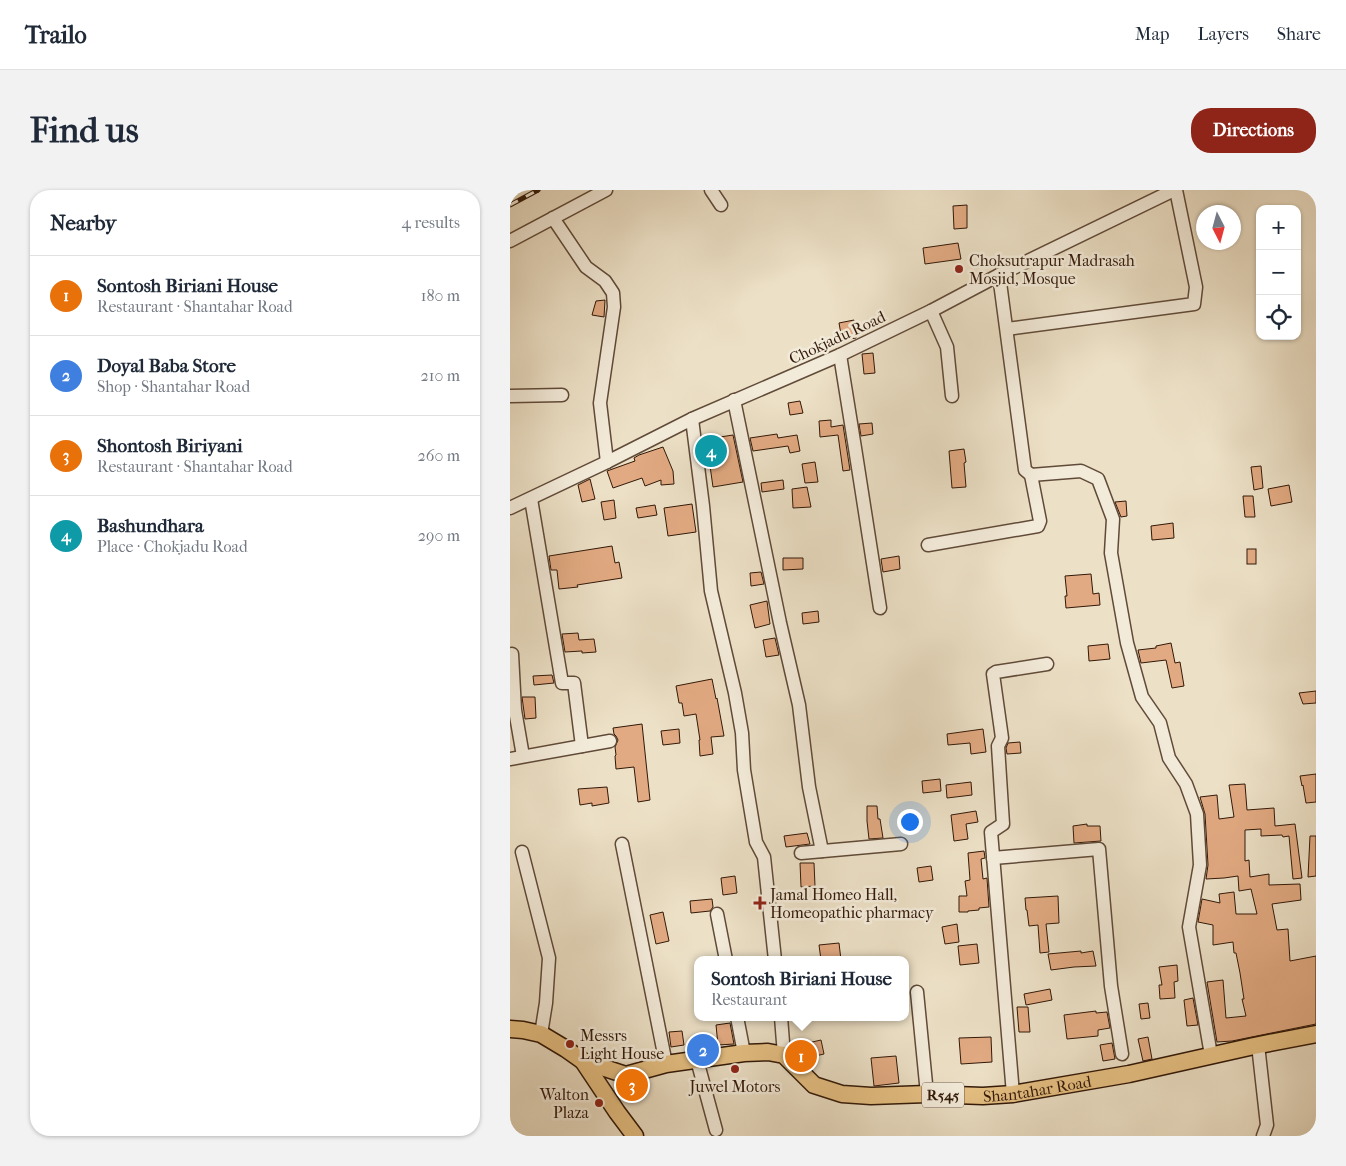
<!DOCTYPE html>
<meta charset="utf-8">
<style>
:root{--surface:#fff;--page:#f2f2f3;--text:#1f2937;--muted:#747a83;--line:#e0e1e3;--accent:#8f2418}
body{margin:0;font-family:"IM FELL French Canon",serif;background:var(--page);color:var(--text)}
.controls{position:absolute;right:15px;top:15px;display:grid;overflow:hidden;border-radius:10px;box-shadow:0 1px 4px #0004}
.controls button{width:45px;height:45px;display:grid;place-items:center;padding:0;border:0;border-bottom:1px solid var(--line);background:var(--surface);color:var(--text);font:25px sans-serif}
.compass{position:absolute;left:686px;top:15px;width:45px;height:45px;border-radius:50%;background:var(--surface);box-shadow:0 1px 4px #0004;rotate:174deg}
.you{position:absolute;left:399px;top:631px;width:18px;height:18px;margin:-12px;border:4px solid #fff;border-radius:50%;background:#1a73e8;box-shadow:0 0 0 8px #1a73e833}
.badge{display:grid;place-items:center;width:32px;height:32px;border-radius:50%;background:var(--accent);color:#fff;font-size:16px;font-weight:700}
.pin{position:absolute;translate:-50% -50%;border:2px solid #fff;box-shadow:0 1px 5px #0006}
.popup{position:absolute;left:184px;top:766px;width:215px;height:65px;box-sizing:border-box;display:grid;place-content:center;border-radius:10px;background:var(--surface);filter:drop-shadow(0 1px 4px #0005);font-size:16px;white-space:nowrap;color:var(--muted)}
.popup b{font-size:19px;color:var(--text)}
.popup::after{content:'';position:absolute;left:50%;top:100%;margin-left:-10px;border:10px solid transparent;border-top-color:var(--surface)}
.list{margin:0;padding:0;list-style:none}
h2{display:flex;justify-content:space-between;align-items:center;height:65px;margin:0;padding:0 20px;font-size:21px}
h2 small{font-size:16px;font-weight:400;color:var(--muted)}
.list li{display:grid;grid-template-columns:32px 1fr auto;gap:15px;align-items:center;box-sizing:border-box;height:80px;padding:0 20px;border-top:1px solid var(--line)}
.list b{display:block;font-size:19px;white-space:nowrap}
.list p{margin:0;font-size:16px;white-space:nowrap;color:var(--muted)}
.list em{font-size:16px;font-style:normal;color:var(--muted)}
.icon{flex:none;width:28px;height:28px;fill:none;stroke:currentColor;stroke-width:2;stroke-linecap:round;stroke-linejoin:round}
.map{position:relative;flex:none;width:806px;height:946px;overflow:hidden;border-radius:20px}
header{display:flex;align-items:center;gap:30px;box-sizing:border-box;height:70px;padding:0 25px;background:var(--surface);border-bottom:1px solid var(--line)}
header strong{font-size:24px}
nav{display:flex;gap:28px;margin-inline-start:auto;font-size:18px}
.intro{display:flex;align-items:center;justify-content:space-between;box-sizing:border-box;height:120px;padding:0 30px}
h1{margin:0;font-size:35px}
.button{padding:12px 22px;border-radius:20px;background:var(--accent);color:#fff;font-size:18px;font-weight:700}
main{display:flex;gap:30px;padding:0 30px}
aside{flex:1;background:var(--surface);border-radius:20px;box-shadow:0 1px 4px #0004}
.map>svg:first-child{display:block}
</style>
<header>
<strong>Trailo</strong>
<nav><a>Map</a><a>Layers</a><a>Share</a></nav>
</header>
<div class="intro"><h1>Find us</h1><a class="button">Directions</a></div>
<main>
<aside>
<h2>Nearby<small>4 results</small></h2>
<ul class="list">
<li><span class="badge" style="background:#e8710a">1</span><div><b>Sontosh Biriani House</b><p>Restaurant · Shantahar Road</p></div><em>180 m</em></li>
<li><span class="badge" style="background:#3f7fe0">2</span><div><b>Doyal Baba Store</b><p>Shop · Shantahar Road</p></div><em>210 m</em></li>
<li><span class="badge" style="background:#e8710a">3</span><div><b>Shontosh Biriyani</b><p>Restaurant · Shantahar Road</p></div><em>260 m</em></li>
<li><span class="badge" style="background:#0f9aa8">4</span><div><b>Bashundhara</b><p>Place · Chokjadu Road</p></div><em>290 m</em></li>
</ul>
</aside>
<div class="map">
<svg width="806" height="946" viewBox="0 0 806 946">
<rect width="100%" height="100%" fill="#ece0c6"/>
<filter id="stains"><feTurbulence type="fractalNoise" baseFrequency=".004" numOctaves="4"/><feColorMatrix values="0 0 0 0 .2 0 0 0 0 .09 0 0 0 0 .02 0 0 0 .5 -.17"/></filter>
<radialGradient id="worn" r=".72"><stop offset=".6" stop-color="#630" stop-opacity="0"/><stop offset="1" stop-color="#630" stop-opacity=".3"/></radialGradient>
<g fill="#e2aa82" stroke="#311808">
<polygon points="457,15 457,38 444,39 443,16"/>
<polygon points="448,53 451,69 415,74 413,58"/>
<polygon points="95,110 94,127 82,125 86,111"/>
<polygon points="344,130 346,148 332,150 329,133"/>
<polygon points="363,163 365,183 354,184 352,164"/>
<polygon points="290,211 293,223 280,225 278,213"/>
<polygon points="321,230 321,237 333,235 340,280 333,281 328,245 310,247 309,231"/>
<polygon points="362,233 363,244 351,246 349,234"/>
<polygon points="267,244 268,248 287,245 290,261 280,263 278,256 243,261 240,248"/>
<polygon points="223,245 233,292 203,297 199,269 196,269 193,253 210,250 210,247"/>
<polygon points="153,257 163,281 164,294 151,295 151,290 135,296 132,288 103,298 97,281 125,271 124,268 129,265"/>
<polygon points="454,259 456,272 454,273 456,297 442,298 439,261"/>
<polygon points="305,272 308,292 295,293 292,274"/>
<polygon points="751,276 753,298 744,300 741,277"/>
<polygon points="80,289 85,309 72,312 68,295"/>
<polygon points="273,290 274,299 252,302 251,293"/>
<polygon points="779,295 782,312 761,316 758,299"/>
<polygon points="297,297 301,317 283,318 282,299"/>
<polygon points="733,306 743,306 745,327 735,327"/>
<polygon points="104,310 106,328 94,330 91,312"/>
<polygon points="616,311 617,326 611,327 605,312"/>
<polygon points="182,314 186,342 158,346 154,318"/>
<polygon points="145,315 147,325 128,328 126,318"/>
<polygon points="663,333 664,348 642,350 641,336"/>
<polygon points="102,356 105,373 109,372 112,388 67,395 68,397 49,399 47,380 41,380 39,366"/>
<rect x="737" y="359" width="9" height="15"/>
<polygon points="389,366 390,379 373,382 371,369"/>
<polygon points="273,368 293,368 293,379 273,380"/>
<polygon points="251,382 254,394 241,396 240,383"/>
<polygon points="581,384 583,404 589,403 590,415 556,418 555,406 557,406 555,386"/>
<polygon points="257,411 260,434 245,438 240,415"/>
<polygon points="308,421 309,432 293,434 292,423"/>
<polygon points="68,443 69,450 84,449 86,462 72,463 72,461 55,462 52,444"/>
<polygon points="265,448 269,465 256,467 253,450"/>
<polygon points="661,453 665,473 670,472 674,496 662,498 656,470 631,473 628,460 646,458 646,456"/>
<polygon points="598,454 600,469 579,471 578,456"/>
<polygon points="42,485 44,493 24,495 23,486"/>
<polygon points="202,489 206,509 207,508 214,546 201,547 203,564 190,566 189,550 190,550 186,524 174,526 172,513 169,513 166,496"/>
<polygon points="806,501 806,513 793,514 789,503"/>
<polygon points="12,507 25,507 26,528 15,529"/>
<polygon points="132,534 140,610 128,612 124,577 106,579 105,566 106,565 105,557 108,550 106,546 104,544 103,538"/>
<polygon points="169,539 170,553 153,555 151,541"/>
<polygon points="473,539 476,562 461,564 460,553 438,555 437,544"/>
<polygon points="510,552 511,563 497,564 496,558 498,553"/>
<polygon points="806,584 806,612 796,613 793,595 792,596 790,586"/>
<polygon points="430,589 431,601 413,603 412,591"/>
<polygon points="461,592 462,605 437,608 436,595"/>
<polygon points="735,594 737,620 764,618 765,636 785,634 792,688 783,689 779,646 773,647 772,645 751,646 751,639 735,640 735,671 739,670 740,687 759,684 759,695 790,694 791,710 762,714 767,740 778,739 780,771 806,766 806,834 722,851 707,852 697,792 713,790 716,828 736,826 732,809 734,809 730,783 726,763 724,763 723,752 703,755 703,735 688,732 692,709 710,713 709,704 724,702 726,724 747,724 741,699 729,701 728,686 714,688 696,689 698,675 695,624 690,607 707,605 709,629 724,627 719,595"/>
<polygon points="97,597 99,613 82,616 82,613 70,615 68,599"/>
<polygon points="357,616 367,616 368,629 370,629 373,648 359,649 357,631"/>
<polygon points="466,621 468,632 456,634 458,649 444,651 441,625"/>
<polygon points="577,634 577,636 590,636 591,651 564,653 563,636"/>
<polygon points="297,643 300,654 276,657 274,646"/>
<polygon points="800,646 806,646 806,686 798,687"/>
<polygon points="474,661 475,668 471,669 473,689 477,688 479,717 469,718 469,720 458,721 458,722 449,722 449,706 457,706 455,691 460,690 458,663"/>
<polygon points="290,673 304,673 305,696 291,697"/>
<polygon points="421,676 423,690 409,692 407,678"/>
<polygon points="225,686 227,703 213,705 211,688"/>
<polygon points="548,706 549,733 536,734 539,762 530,763 528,735 519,736 517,720 516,720 515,708"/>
<polygon points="202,709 203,717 200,721 181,723 180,711"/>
<polygon points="153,722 159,751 146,754 140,725"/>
<polygon points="447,734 449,752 435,754 432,737"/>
<polygon points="329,753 331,770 311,770 309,755"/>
<polygon points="467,754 469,773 450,775 448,756"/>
<polygon points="571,761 571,763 583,761 586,776 564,777 541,780 538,764"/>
<polygon points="667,775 668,791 664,792 665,808 650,809 649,795 652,795 649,777"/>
<polygon points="540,799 542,810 516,815 514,804"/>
<polygon points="683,808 688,835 677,836 674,810"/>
<polygon points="638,813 640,828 631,829 629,814"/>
<polygon points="507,817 518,817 520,842 509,842"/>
<polygon points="586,821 586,823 597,822 600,838 588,840 588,846 557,849 554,825"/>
<polygon points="220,833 224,854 208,855 206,835"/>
<polygon points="172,841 174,855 161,857 159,842"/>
<polygon points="481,847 482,872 451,874 449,848"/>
<polygon points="638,847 642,869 633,871 628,849"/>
<polygon points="311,850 314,864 292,869 286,863 285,856"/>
<polygon points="602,853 605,869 593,871 590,855"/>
<polygon points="386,866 389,893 364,896 361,868"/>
</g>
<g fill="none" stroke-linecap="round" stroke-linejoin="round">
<g stroke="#604a38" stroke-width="15">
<g id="minor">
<polyline points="201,0 211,15"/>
<polyline points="43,28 76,77 95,91 103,103 104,117 90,213 97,272"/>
<polyline points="0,51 96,0"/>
<polyline points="489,85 515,280 521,285 571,281 588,289 603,329 601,363 617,453 632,507 650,533 659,568 676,594 687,624 690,675 679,737 701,865"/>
<polyline points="421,121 437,157 442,206"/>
<polyline points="497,139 684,114 686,97 666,0"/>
<polyline points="330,165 345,258 370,418"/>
<polyline points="0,206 52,205"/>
<polyline points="224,210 270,433 289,515 299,597 312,661"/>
<polyline points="182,229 193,316 201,401 225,503 232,543 234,580 246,652 254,667 265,770"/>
<polyline points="21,309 52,493 64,493 72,556"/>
<polyline points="0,318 97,272 182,229 330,165 421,121 489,85 664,0"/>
<polyline points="418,355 528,336 530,331 521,285"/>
<polyline points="2,464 5,520 13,566"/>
<polyline points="0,569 100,551"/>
<polyline points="112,654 156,874"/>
<polyline points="12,662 39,768 36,813 31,844"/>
<polyline points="291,663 391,654"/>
<polyline points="483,668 589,659 601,796 612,864"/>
<polyline points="207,724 216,770"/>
<polyline points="407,802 417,904"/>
<polyline points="227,827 234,863"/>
<polyline points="271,827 274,865"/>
<polyline points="748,855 757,935 753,946"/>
<polyline points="187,870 206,940"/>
<polyline points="503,904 481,642 493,634 488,556 492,548 483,484 486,482 537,474"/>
</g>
</g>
<g stroke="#311808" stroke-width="19">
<g id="major">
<path id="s1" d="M0 839 13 840 31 844 56 859 73 871 116 885 156 874 234 863 258 862 274 865 304 895 332 904 361 906 417 904 473 906 503 904 619 884 744 856 806 844"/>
<polyline points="73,871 107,922 125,946"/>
</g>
</g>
<use href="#minor" stroke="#f3ebda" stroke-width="12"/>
<use href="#major" stroke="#e6c083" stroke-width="16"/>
<g stroke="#311808" stroke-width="5">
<g id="rail">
<polyline points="0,2 3,0"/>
<polyline points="0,15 28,0"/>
</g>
</g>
<use href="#rail" stroke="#f3ebda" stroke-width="3" stroke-dasharray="9" stroke-linecap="butt"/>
</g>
<g fill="#8f2418" stroke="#f3ebda" stroke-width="2">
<circle cx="449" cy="79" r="5"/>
<path d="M247.5 705.5h5v5h5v5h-5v5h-5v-5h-5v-5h5z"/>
<circle cx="60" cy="854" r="5"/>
<circle cx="225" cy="879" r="5"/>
<circle cx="89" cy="913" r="5"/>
</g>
<g text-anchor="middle" stroke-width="5" stroke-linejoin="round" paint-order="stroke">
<rect fill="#f3ebda" stroke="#6b5747" stroke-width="1" x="412" y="892.5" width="42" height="25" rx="4"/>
<g font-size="15" font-weight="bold" fill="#311808">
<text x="433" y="910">R545</text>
</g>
<g font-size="16" fill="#311808" stroke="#f3ebda" text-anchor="start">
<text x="459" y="76">Choksutrapur Madrasah<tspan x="459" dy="18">Mosjid, Mosque</tspan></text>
<text x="260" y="710">Jamal Homeo Hall,<tspan x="260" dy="18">Homeopathic pharmacy</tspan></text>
<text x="70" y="851">Messrs<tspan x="70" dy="18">Light House</tspan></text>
<text x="225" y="902" text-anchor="middle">Juwel Motors</text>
<text x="79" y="910" text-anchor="end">Walton<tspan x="79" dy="18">Plaza</tspan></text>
</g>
<g font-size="16" fill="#311808" stroke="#f3ebda">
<text transform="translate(327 147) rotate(-25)" y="6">Chokjadu Road</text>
<text dy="6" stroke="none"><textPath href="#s1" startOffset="555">Shantahar Road</textPath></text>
</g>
</g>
<rect width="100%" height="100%" filter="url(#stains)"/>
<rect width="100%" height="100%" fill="url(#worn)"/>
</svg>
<div class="controls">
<button>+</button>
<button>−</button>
<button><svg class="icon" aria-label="locate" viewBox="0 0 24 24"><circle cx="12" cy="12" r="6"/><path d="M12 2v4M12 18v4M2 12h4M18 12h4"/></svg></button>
</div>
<svg class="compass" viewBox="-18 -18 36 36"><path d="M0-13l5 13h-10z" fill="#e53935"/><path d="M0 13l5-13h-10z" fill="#747a83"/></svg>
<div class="you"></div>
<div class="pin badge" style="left:291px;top:866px;background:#e8710a">1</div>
<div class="popup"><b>Sontosh Biriani House</b>Restaurant</div>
<div class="pin badge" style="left:193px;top:860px;background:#3f7fe0">2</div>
<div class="pin badge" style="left:122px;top:895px;background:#e8710a">3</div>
<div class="pin badge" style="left:201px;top:261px;background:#0f9aa8">4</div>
</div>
</main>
